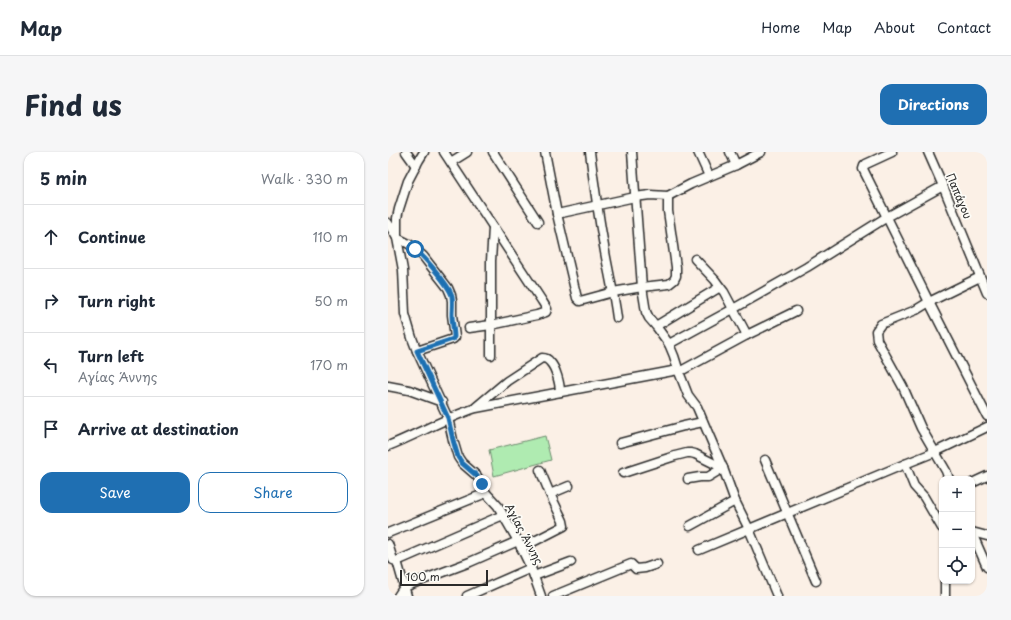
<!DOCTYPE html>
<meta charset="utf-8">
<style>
:root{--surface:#fff;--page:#f6f6f7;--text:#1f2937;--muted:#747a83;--line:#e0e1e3;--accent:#1f6fb2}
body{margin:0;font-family:"Playpen Sans",sans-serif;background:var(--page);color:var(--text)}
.controls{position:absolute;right:12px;bottom:12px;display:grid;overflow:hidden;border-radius:8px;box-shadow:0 1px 3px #0004}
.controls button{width:36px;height:36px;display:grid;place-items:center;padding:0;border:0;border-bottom:1px solid var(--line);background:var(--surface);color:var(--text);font:20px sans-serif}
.scale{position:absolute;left:12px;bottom:10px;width:88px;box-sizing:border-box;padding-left:4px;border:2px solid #2b2b2b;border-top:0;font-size:11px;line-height:14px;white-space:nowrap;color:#2b2b2b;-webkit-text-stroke:3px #fdfcf7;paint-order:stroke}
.stop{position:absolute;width:12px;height:12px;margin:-9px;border:3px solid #1f6fb2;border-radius:50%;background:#fff}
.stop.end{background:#1f6fb2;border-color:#fff;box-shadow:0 1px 4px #0008}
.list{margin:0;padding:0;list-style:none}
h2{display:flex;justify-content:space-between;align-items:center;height:52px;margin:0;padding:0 16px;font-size:17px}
h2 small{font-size:13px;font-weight:400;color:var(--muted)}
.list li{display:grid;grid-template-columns:26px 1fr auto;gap:12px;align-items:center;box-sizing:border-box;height:64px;padding:0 16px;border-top:1px solid var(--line)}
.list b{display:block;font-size:15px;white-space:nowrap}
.list p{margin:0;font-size:13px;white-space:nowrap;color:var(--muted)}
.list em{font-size:13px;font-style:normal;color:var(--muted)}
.actions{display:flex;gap:8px;padding:12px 16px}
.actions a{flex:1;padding:9px 0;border:1px solid var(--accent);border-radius:12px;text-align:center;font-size:14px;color:var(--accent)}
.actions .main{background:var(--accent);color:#fff}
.icon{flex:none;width:22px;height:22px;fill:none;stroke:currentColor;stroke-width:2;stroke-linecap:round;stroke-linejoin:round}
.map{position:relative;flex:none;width:599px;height:444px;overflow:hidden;border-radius:12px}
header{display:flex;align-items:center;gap:24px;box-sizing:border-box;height:56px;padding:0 20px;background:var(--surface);border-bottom:1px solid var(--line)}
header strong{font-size:19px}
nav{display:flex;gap:22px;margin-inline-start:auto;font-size:14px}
.intro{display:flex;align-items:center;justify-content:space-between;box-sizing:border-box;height:96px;padding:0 24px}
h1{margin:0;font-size:28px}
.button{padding:10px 18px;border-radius:12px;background:var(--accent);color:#fff;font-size:14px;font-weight:700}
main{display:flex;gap:24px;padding:0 24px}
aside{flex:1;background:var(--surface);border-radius:12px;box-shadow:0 1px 3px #0004}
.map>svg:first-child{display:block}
</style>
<header>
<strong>Map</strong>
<nav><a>Home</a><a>Map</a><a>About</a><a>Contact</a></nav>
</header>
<div class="intro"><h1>Find us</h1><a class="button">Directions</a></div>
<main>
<aside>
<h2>5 min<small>Walk · 330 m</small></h2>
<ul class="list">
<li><svg class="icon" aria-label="ahead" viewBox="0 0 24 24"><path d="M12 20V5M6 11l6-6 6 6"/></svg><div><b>Continue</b></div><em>110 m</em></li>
<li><svg class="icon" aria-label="right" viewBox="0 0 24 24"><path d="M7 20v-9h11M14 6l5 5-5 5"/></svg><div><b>Turn right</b></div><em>50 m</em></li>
<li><svg class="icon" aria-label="left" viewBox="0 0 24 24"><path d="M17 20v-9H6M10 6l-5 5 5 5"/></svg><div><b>Turn left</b><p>Αγίας Άννης</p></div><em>170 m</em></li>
<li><svg class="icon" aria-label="arrive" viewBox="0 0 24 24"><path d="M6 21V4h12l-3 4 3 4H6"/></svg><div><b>Arrive at destination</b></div></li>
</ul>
<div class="actions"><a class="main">Save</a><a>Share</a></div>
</aside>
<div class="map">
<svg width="599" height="444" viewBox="0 0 599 444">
<rect width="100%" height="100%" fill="#fbf0e6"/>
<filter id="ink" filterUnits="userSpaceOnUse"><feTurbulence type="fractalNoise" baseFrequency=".025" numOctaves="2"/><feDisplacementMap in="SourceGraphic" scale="8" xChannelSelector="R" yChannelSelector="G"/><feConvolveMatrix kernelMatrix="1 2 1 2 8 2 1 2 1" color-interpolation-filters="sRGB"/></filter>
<g filter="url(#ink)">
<polygon fill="#afebb1" stroke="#6d8b6e" points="157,284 163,308 106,324 101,298"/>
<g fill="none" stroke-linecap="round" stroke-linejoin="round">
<g stroke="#2b2b2b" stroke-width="11">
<g id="minor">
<polyline points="18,0 28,14"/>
<polyline points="36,0 31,8 20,29 11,57 9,66 9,86 15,118 17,162 24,186 29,199 60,266 65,288 70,305 74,311 89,324 98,341 110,354 115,363 130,389 143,416 153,444"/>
<polyline points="56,0 154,149 159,157 158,160 149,163 103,173 81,176"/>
<polyline points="105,0 150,70"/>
<polyline points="157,0 169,62 188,142 189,146 192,149 225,140 254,135 281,132 286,128 288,124 288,115 280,59 280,44"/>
<path d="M202 0C206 33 211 67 217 100 221 122 226 143 229 166"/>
<polyline points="244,0 254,135 258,160 261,166 268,174 281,192 286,204 291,220 300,243 309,255 335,316 347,349 361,377 389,444"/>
<polyline points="310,0 321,24"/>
<polyline points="342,0 348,13"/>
<polyline points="504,0 478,12 476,14 475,17 541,150 528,158 493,172 488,179 489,188 515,235 533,276 558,319 561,327"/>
<polyline points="540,0 555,34 599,141"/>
<polyline points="63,10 79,0"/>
<polyline points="169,62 247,45 262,43 280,44 303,32 348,13 373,0"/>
<polyline points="0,71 9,86 21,92 35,104 60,136 63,143 64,149 64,163 67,185 65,187 29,199"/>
<polyline points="307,107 327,128 332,135"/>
<polyline points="592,125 541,150 599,264"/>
<polyline points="268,174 332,135 336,140 359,183 291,220"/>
<polyline points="359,183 408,159"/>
<polyline points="281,192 345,157 419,115 499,65 555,34"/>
<polyline points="103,203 103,109 105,76"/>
<polyline points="0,234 21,238 54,250"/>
<path d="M88 255 119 229 154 206C157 206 160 207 162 210 168 216 172 232 172 240"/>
<polyline points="232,291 296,274 315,270"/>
<path d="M0 294C30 282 57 266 88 256L290 218"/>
<polyline points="377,308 428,429"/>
<polyline points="517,312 526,334 536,345 554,376"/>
<polyline points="152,318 162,342"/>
<polyline points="235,321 287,304 299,301 303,301 307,302 335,316"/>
<polyline points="300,327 312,325 320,325 335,316"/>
<polyline points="584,331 599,324"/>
<polyline points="302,374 347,349"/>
<polyline points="584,380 599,384"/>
<polyline points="0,381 98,341"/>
<polyline points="584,381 599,415"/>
<polyline points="0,392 5,408 9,409 19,444"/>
<polyline points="133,396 176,374 175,369 162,342 181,334"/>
<polyline points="311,398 517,312 547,300 599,275"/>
<polyline points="9,409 115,363"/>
<polyline points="146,424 183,410"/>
<polyline points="557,429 557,444"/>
<polyline points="10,444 16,435 82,410 130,389"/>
<polyline points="79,444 143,416"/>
<polyline points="165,444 243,412 248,417 257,416 269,412"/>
</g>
</g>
<use href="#minor" stroke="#fdfcf7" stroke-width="8"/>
</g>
</g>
<g fill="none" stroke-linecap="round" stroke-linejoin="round" filter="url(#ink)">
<path stroke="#1f6fb2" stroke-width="5" d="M27 97C36 105 61 133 64 144 65 150 64 157 64 163 64 170 66 178 66 185L65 187 29 199 60 266 65 288 70 305 74 311 89 324 94 332"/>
</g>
<g text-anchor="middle" stroke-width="3.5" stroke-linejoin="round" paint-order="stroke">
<g font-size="11" fill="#2b2b2b" stroke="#fdfcf7">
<text transform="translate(571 44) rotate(67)" y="4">Παπάγου</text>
<text transform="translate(136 382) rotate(62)" y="4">Αγίας Άννης</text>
</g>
</g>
</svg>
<div class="controls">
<button>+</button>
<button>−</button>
<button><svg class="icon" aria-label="locate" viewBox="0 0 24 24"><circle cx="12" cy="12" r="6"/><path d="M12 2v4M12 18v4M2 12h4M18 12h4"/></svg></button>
</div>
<div class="scale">100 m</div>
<div class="stop" style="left:27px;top:97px"></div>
<div class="stop end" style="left:94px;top:332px"></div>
</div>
</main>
